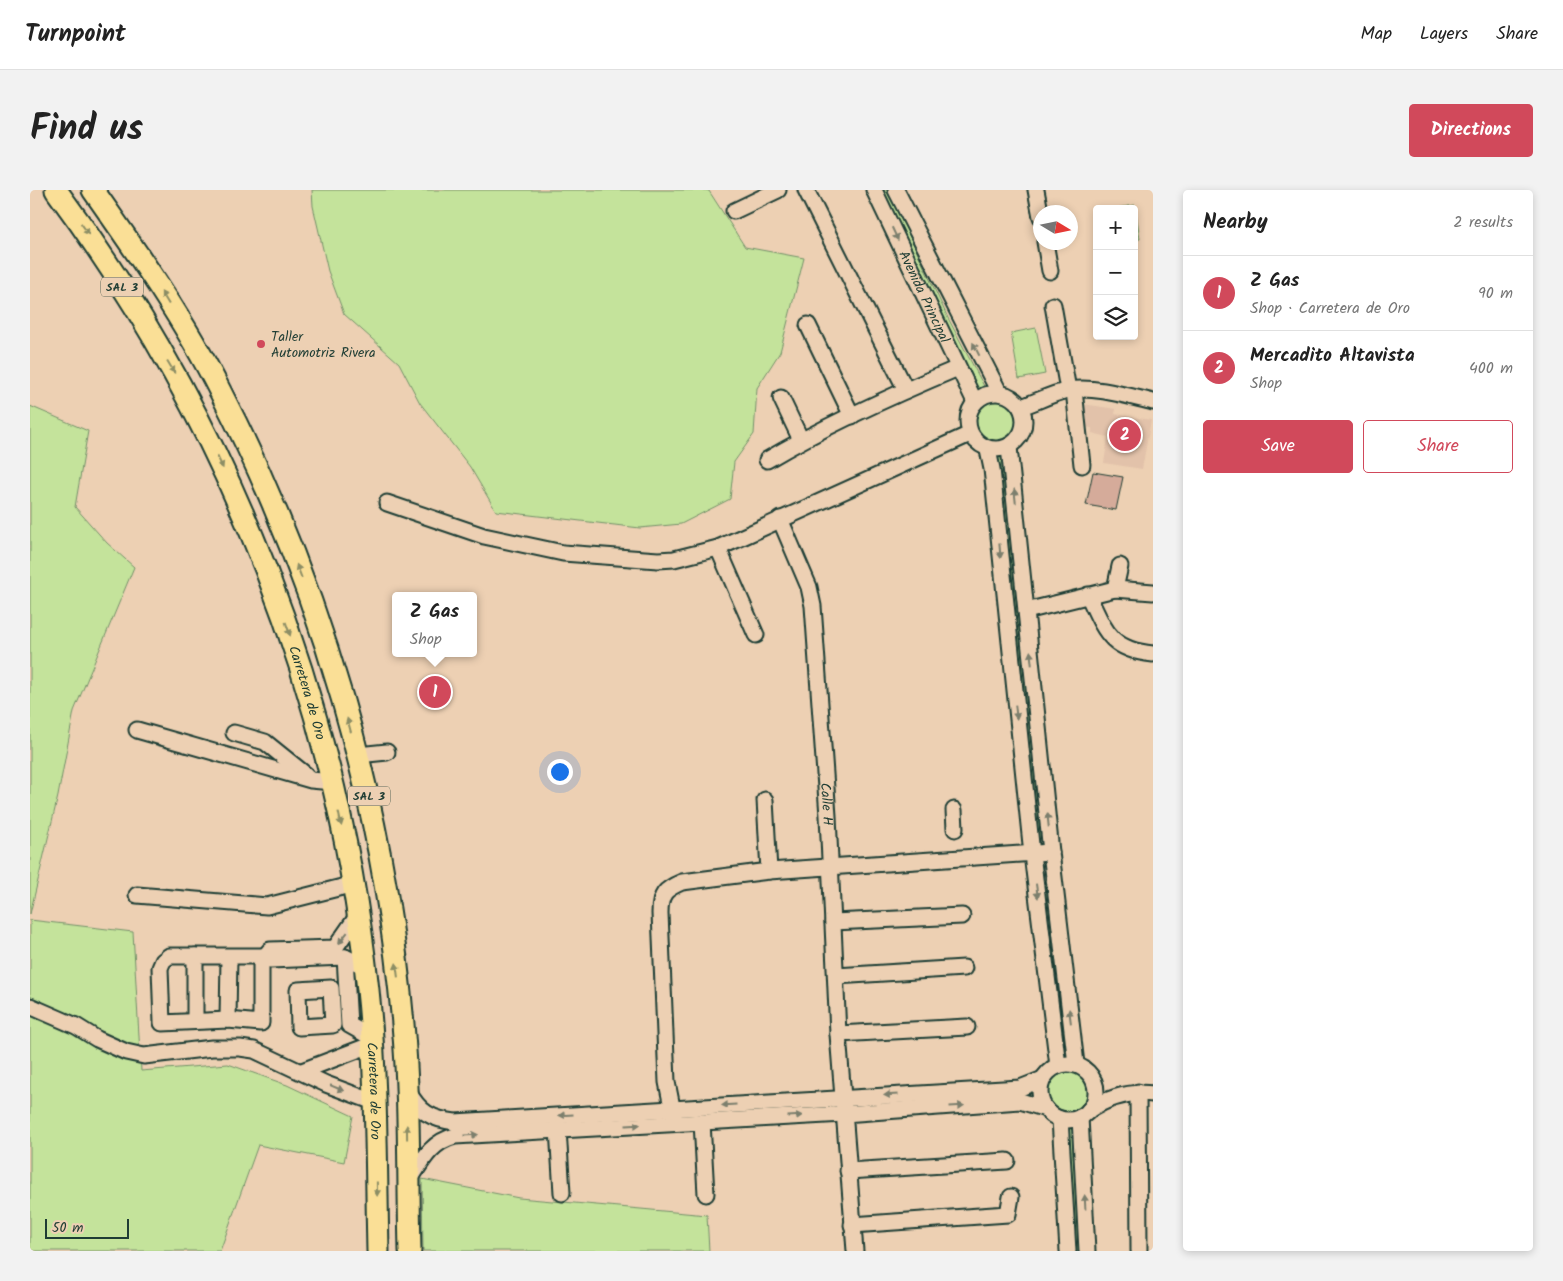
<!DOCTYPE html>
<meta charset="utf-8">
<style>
:root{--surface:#fff;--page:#f2f2f2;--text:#222;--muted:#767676;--line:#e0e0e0;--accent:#d1495b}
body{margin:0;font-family:Kalam,sans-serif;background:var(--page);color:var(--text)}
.controls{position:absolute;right:15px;top:15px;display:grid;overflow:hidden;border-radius:5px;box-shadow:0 2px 8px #0003}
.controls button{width:45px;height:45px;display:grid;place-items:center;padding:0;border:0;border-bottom:1px solid var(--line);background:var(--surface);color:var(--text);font:25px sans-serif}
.compass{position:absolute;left:1003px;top:15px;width:45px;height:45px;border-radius:50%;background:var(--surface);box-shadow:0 2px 8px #0003;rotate:100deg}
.scale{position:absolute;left:15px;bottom:12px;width:84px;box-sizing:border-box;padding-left:5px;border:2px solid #1f3d34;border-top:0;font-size:14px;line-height:18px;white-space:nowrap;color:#1f3d34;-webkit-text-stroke:4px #edd0b3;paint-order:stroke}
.you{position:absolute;left:529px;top:581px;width:18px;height:18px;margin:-12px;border:4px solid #fff;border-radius:50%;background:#1a73e8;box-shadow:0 0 0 8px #1a73e833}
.badge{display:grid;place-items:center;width:32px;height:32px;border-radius:50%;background:var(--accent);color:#fff;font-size:16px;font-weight:700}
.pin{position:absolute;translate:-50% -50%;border:2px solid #fff;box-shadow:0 1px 5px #0006}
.popup{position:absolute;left:362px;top:402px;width:85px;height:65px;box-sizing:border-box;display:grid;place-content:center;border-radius:5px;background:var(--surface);filter:drop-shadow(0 1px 4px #0005);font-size:16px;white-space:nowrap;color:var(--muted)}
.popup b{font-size:19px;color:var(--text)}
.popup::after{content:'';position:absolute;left:50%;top:100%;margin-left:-10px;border:10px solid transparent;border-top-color:var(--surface)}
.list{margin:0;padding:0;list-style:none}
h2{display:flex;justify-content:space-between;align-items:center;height:65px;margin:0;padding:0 20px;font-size:21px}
h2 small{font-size:16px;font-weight:400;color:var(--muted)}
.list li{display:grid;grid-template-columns:32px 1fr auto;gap:15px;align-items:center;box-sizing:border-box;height:75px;padding:0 20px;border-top:1px solid var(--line)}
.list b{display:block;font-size:19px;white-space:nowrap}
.list p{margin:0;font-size:16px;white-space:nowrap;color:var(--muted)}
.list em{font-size:16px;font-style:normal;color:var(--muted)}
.actions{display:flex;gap:10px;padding:15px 20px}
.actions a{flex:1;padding:11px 0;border:1px solid var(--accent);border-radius:5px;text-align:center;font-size:18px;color:var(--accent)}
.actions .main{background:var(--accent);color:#fff}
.icon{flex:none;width:28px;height:28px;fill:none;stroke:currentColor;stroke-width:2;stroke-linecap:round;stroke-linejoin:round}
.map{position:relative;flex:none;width:1123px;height:1061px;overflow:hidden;border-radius:5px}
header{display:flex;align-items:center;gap:30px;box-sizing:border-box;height:70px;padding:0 25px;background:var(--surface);border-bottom:1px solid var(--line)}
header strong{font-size:24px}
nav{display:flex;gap:28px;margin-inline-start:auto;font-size:18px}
.intro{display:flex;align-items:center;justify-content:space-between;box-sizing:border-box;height:120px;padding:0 30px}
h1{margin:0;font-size:35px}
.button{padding:12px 22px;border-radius:5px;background:var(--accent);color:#fff;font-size:18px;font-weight:700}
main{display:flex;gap:30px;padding:0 30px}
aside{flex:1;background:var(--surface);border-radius:5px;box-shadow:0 2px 8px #0003}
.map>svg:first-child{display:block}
</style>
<header>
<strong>Turnpoint</strong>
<nav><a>Map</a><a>Layers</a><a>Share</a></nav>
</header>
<div class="intro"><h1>Find us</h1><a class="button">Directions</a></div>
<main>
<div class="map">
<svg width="1123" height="1061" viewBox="0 0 1123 1061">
<rect width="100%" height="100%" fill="#edd0b3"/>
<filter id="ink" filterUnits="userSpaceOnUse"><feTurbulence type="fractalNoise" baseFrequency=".02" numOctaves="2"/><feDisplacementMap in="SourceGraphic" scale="10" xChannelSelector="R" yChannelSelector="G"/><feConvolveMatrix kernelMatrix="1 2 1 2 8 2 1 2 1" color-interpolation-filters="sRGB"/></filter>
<g filter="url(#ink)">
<polygon fill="#e2c2aa" points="1053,214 1086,219 1085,224 1121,230 1112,279 1074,273 1078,247 1062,243 1062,238 1054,237"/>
<g fill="#c4e39b" stroke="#729068">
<polygon points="282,0 676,0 679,1 715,57 774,68 750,162 727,198 724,244 704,272 700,309 651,334 610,338 466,321 440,277 390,213 369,173 314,124 298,81 283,16"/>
<polygon points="850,0 858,0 918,128 956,200 947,205"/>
<polygon points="1105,15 1110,49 1104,50 1104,19 1080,19"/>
<polygon points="1006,138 1015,184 989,189 981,143"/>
<circle cx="965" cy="231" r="22"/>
<polygon points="0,216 58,241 45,317 77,353 104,377 44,521 28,606 0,724"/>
<polygon points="970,267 974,268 1011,649 1007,648 967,270"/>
<polygon points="1012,690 1017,690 1018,693 1040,871 1033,872"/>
<polygon points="0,730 103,742 111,881 198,874 257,895 323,926 314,972 228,955 190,1061 0,1061"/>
<circle cx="1038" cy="903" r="22"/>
<polygon points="1039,937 1043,939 1051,1061 1045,1061"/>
<polygon points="392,989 489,1008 677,1025 679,1061 393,1061"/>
</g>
<polygon fill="#d5ab9a" stroke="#1f3d34" points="1063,282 1093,287 1086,320 1056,315"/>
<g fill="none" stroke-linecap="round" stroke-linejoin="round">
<g stroke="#1f3d34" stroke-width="19">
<g id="minor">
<polyline points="776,0 876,200"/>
<path id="s1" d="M844 0 945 212"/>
<polyline points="866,0 969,202"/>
<polyline points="1006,0 1011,27"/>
<polyline points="704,21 748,0"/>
<polyline points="1015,52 1020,81"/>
<polyline points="1023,115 1038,200"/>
<polyline points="778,135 822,226"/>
<polyline points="1044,200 1052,275"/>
<circle cx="966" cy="231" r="28"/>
<polyline points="751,208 771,250"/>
<path d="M991 217C1006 212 1023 203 1039 200 1066 196 1097 206 1123 212"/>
<polyline points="979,257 1021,662 1046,874"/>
<polyline points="958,260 962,279 1002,664 1028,876"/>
<path d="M737 270C798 234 863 205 928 178"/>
<polyline points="357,313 454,346 533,363 628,370 644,369 688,358 940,244"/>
<path id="s2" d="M750 329 779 397 783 416 798 626 808 844 825 1061"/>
<polyline points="688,358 726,445"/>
<polyline points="1085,399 1090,376"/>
<path d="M1058 405C1075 441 1080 460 1123 464"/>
<polyline points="996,421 1085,399 1123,402"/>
<polyline points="107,540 281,590 302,592"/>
<polyline points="204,543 235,552 276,585"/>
<polyline points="328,565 357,562"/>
<polyline points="735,610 739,681"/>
<polyline points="924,620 925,639"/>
<polyline points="107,705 237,716 324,694"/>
<polyline points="328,725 305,758 240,760 235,766 240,770 315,767 335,777"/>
<polyline points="803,732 932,726"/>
<polyline points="165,766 165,830"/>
<polyline points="231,766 231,833 198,830 132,833 130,778 133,771 139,766 235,766"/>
<polyline points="315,767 319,835 342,848"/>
<polyline points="806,786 934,778"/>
<polygon points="301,798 303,835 269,837 268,800"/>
<polyline points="0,816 46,836 67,849 96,862 114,866 182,858 210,858 224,860 296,894 344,912"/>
<polyline points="198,830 199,767"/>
<polyline points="808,844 937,837"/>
<circle cx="1038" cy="902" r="28"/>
<polyline points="272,881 343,854"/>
<path d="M378 901C389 922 401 929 425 932L990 898 1013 889"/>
<polyline points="1108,902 1109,1061"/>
<path d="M1059 920C1078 908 1101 901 1123 904"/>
<path d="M644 927 637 892 630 723C630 704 635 699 652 692L739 681 1021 662"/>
<polyline points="1050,927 1057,1061"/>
<polyline points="1030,929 1038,1061"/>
<polyline points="672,932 676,1004"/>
<polyline points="528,939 532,1003"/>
<polyline points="818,981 977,971"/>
<path d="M379 991C392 971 401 952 425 946L814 924 990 911 1016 919"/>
<polyline points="822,1035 978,1024 981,1007"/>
</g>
</g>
<g stroke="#1f3d34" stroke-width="25">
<g id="highway">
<path id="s3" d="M26 0C200 235 307 509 338 800 347 886 346 974 348 1061"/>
<path d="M63 0C108 64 155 131 190 201 291 397 354 614 373 834 380 909 378 986 380 1061"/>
</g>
</g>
<use href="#minor" stroke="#edd0b3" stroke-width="15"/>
<use href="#highway" stroke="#fadf96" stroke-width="21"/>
</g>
<defs><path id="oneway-solid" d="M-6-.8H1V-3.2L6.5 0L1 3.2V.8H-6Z" transform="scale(1.25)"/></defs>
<g fill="#8c8e65">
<use href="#oneway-solid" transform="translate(55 39) rotate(55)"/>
<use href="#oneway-solid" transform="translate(135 108) rotate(-121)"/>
<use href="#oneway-solid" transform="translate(141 177) rotate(59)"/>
<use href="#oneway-solid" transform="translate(190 272) rotate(65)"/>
<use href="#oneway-solid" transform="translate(269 381) rotate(-111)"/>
<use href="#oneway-solid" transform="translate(258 439) rotate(71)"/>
<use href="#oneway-solid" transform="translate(319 535) rotate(-105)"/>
<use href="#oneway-solid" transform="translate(310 629) rotate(78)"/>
<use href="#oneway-solid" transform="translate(367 780) rotate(-97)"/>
<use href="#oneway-solid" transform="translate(377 942) rotate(-91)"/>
<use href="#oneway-solid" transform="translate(347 999) rotate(89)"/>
</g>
<g fill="#7c7f6d">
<use href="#oneway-solid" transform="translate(865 44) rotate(65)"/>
<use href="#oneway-solid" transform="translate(946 159) rotate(-117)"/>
<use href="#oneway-solid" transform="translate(985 306) rotate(-96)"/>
<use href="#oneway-solid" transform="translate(970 361) rotate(85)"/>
<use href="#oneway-solid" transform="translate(1001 468) rotate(-96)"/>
<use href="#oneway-solid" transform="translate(986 522) rotate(84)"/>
<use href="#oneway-solid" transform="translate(1018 630) rotate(-96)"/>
<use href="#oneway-solid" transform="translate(1007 701) rotate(82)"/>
<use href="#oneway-solid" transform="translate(313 748) rotate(128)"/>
<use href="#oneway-solid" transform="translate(1040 826) rotate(-97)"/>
<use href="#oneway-solid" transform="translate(307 898) rotate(23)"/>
<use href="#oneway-solid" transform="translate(861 905) rotate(177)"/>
<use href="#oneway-solid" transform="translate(699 915) rotate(176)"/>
<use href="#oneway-solid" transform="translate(927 916) rotate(-4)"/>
<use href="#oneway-solid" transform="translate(536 925) rotate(176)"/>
<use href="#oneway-solid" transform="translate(765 926) rotate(-3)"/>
<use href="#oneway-solid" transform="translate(603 935) rotate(-3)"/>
<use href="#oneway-solid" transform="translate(441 945) rotate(-4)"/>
<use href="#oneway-solid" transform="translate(1055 1012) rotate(-93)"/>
</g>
</g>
<circle fill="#d1495b" stroke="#edd0b3" stroke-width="2" cx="231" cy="154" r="5"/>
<g text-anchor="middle" stroke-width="5" stroke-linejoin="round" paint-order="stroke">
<g fill="#edd0b3" stroke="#5d695a" stroke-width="1">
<rect x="71" y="87.5" width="42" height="19" rx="4"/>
<rect x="318" y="596.5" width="42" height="19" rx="4"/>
</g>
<g font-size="12" font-weight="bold" fill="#1f3d34">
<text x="92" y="101">SAL 3</text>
<text x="339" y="610">SAL 3</text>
</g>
<g font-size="14" fill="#1f3d34" stroke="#edd0b3">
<text dy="5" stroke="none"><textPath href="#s1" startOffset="118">Avenida Principal</textPath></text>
<text dy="5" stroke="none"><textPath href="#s3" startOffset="565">Carretera de Oro</textPath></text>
<text dy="5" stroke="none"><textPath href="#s2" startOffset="292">Calle H</textPath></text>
<text dy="5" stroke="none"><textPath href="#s3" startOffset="970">Carretera de Oro</textPath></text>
</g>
<g font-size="14" fill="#1f3d34" stroke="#edd0b3" text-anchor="start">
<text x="241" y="151">Taller<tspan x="241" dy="16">Automotriz Rivera</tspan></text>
</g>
</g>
</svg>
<div class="controls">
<button>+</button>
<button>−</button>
<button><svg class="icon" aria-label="layers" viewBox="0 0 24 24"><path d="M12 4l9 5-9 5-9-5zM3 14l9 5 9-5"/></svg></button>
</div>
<svg class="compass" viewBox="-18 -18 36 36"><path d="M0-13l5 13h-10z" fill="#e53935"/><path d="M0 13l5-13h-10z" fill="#767676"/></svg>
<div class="scale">50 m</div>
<div class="you"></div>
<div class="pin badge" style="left:405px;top:502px">1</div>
<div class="popup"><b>Z Gas</b>Shop</div>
<div class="pin badge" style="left:1095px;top:245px">2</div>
</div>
<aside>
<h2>Nearby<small>2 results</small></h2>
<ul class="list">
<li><span class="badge">1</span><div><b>Z Gas</b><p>Shop · Carretera de Oro</p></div><em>90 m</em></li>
<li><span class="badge">2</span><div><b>Mercadito Altavista</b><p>Shop</p></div><em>400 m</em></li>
</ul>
<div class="actions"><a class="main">Save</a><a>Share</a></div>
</aside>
</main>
